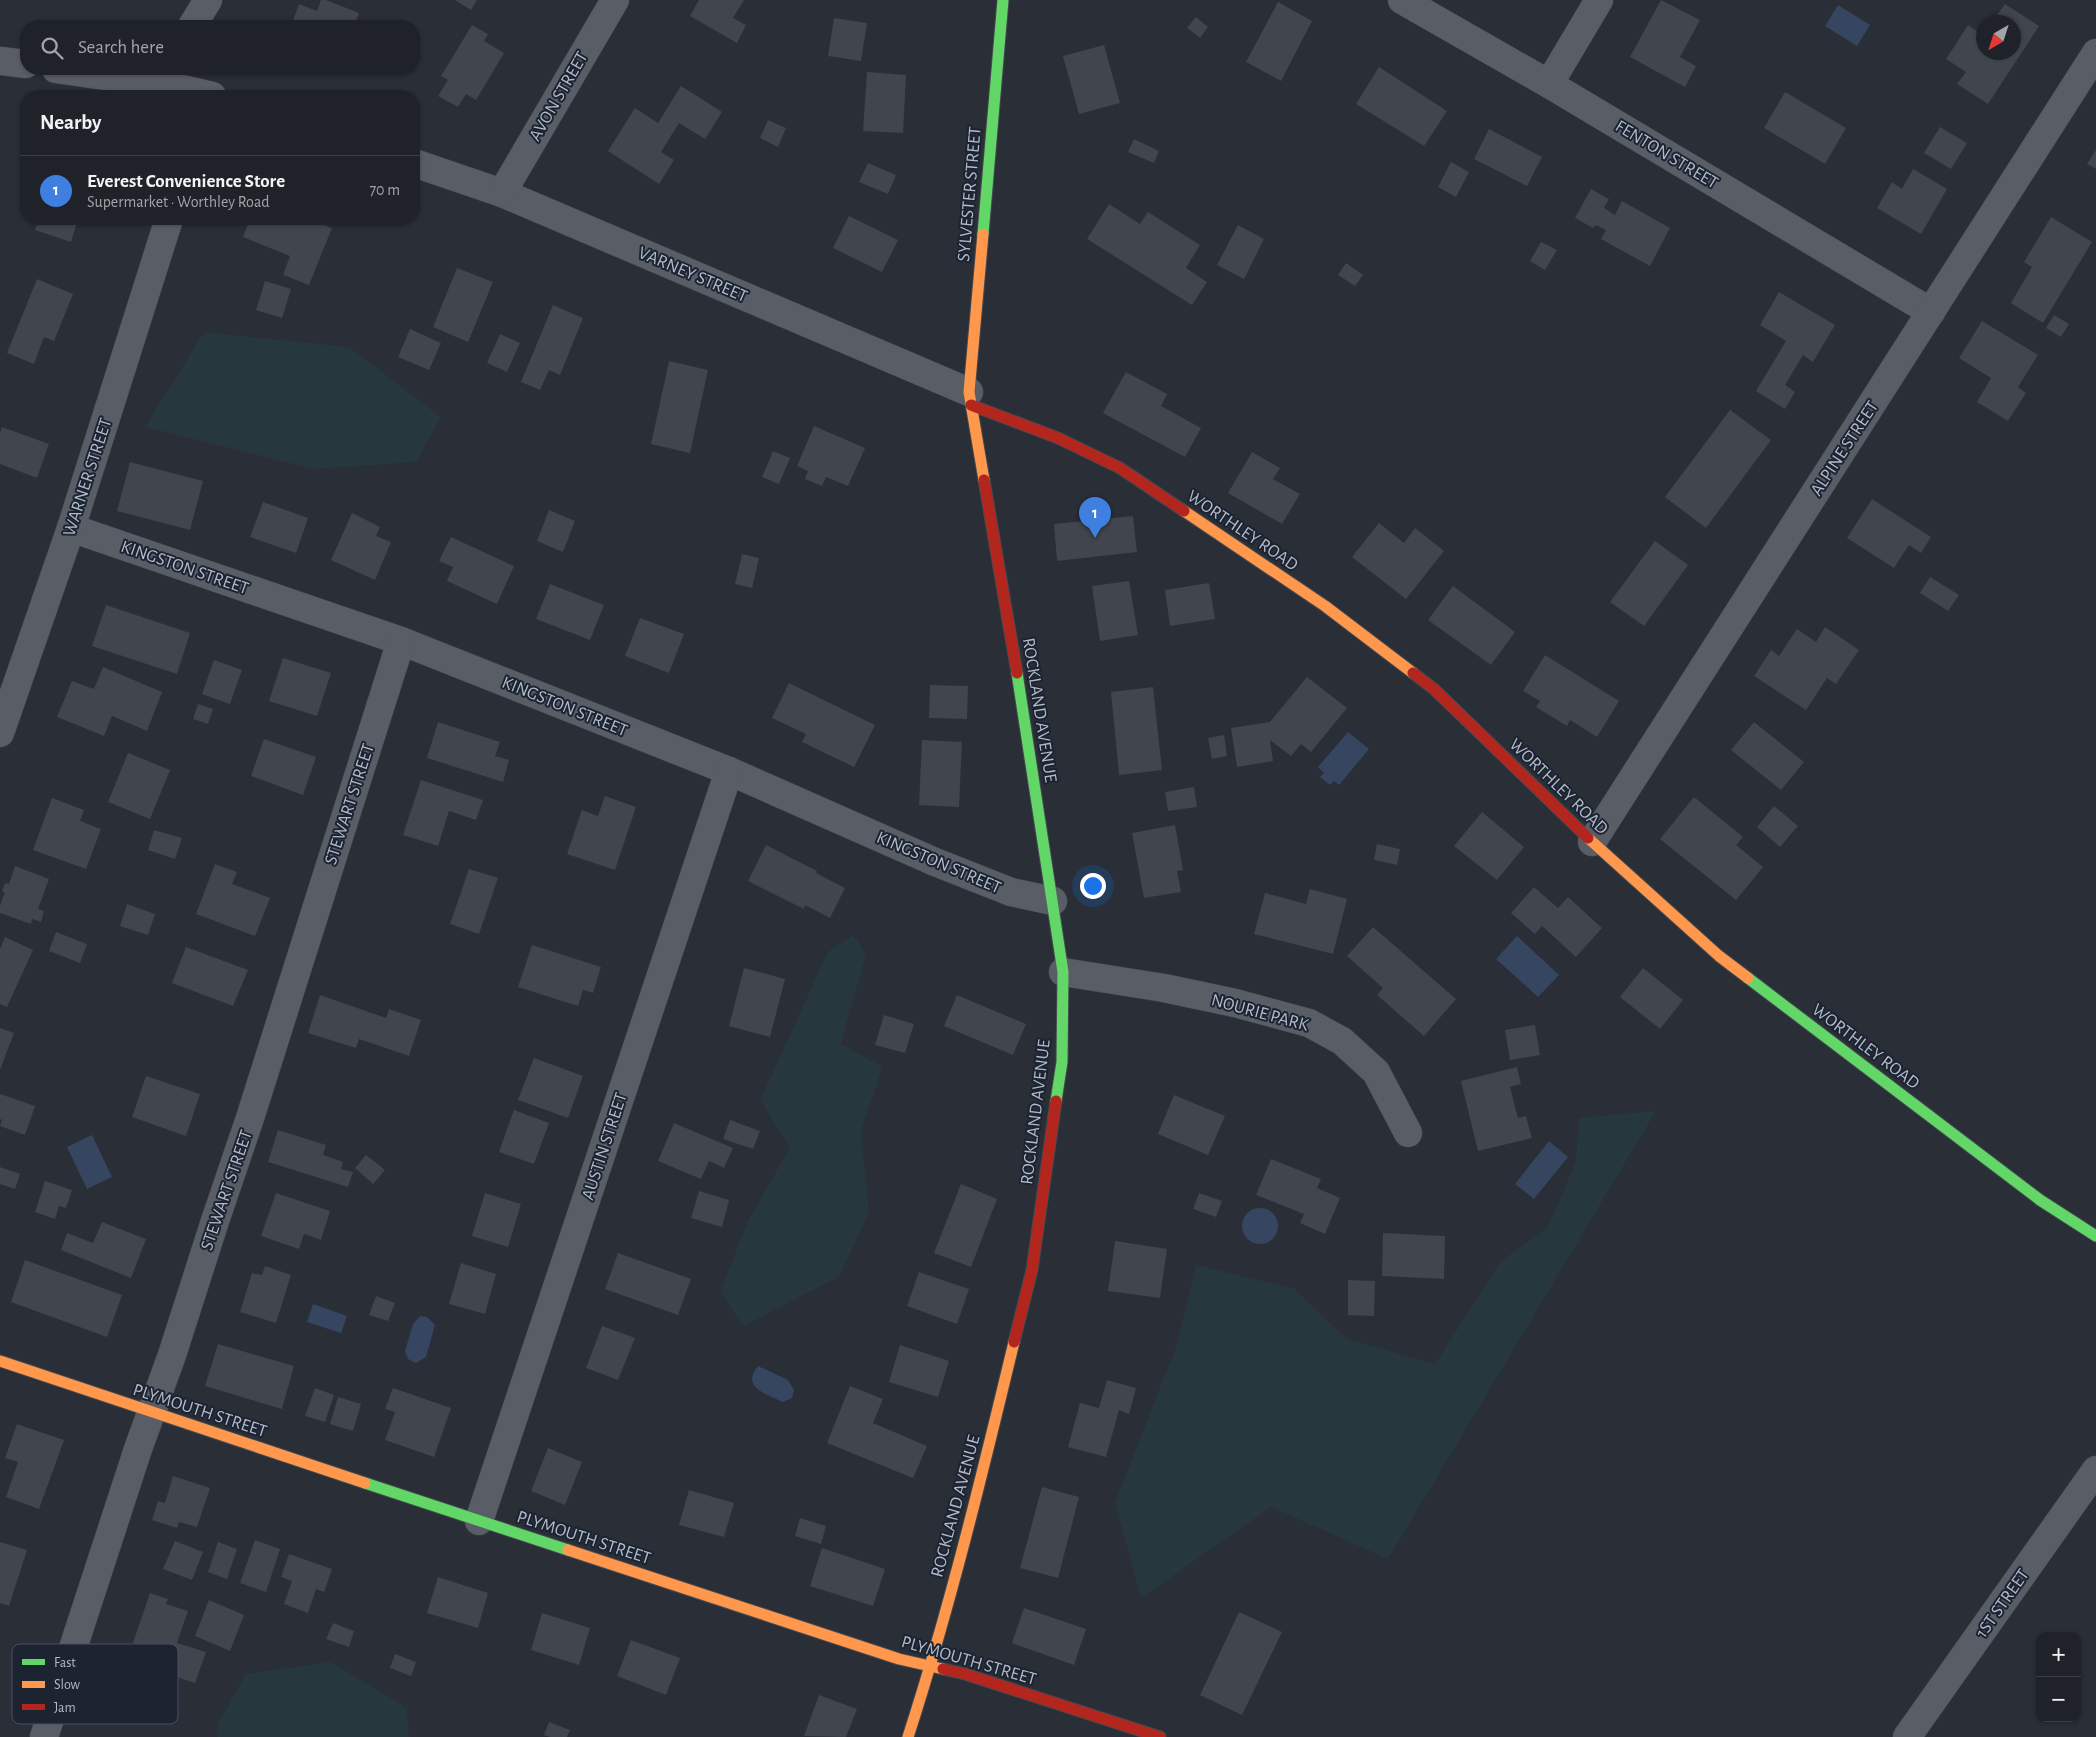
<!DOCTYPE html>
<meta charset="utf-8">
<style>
:root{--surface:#1f2229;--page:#2c2f35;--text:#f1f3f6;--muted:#a1a4a8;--line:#3c3f46;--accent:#2563eb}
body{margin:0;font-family:"Alegreya Sans",sans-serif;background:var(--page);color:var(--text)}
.controls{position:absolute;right:15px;bottom:15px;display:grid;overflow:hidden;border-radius:10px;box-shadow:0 1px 4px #0004}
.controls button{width:45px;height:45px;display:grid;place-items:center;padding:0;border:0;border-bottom:1px solid var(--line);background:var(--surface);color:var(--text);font:25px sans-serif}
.compass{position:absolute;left:1976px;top:15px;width:45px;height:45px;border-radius:50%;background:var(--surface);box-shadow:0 1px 4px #0004;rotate:219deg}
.you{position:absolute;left:1092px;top:885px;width:18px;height:18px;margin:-12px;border:4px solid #fff;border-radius:50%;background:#1a73e8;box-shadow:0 0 0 8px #1a73e833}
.badge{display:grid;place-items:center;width:32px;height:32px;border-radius:50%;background:var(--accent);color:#fff;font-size:16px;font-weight:700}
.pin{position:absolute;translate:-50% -41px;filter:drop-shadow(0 1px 2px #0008)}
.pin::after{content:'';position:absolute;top:26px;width:18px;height:15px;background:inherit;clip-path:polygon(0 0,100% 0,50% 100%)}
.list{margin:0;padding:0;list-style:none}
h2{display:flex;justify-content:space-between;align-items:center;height:65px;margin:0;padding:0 20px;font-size:21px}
h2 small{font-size:16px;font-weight:400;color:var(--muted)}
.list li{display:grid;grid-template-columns:32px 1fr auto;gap:15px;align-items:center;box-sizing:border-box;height:70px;padding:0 20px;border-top:1px solid var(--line)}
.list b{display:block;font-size:19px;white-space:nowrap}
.list p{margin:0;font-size:16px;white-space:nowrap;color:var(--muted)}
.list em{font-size:16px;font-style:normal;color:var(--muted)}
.icon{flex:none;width:28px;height:28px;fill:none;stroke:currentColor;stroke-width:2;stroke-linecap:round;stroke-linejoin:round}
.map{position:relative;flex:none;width:2096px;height:1737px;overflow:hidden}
.search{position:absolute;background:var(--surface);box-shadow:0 1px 4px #0004;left:20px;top:20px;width:400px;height:55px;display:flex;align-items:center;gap:12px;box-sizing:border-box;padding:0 18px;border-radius:20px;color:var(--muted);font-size:19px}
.panel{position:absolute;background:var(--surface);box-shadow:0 1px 4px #0004;left:20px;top:90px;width:400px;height:135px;border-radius:20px}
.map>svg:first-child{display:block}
</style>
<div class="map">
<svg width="2096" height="1737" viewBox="0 0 2096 1737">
<rect width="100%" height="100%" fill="#292e37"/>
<g fill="#26383d">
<polygon points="204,332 349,347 441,417 416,462 314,469 145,427"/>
<polygon points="853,935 866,954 841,1044 883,1067 861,1130 869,1213 839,1277 743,1326 720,1292 747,1223 790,1147 760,1100 828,952"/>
<polygon points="1656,1111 1388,1559 1271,1507 1141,1598 1115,1503 1176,1347 1196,1265 1295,1289 1347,1339 1435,1364 1501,1261 1548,1228 1576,1161 1579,1118"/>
<polygon points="331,1662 407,1708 409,1737 217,1737 219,1722 246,1674"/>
</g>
<g fill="#364560">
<polygon points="1838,5 1870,25 1857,46 1825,26"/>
<polygon points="1348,732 1369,749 1339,785 1334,781 1330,785 1320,777 1324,773 1318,767"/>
<polygon points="1517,936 1559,975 1538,997 1496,959"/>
<polygon points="92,1135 112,1177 87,1189 67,1147"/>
<polygon points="1549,1141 1568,1157 1534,1199 1515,1184"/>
<circle cx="1260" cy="1226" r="18"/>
<polygon points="313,1304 347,1316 341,1333 307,1322"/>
<polygon points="420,1316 427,1317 435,1325 426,1357 416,1363 408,1359 405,1351 413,1324"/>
<path d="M758 1366 788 1380 794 1390 792 1398 783 1402C767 1394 740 1388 758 1366Z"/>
</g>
<g fill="#41454d">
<polygon points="321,0 326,0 359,13 354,26 291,26 299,4 317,11"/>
<polygon points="455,0 477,0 471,10"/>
<polygon points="699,0 744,0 733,18 746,25 737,43 690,16"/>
<polygon points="1661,0 1700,20 1680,57 1696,66 1685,87 1630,57"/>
<polygon points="1278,2 1312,21 1281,81 1246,62"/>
<polygon points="2005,4 2039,26 1988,104 1957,84 1966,72 1946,59 1968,25 1984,36 1984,52 2014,52 2014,22 1992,22"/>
<polygon points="1196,17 1208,27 1200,38 1187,28"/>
<polygon points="834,18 867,23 861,61 828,56"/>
<polygon points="472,25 488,34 484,41 504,53 476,100 466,94 458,107 438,96 448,80 441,76"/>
<polygon points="1104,45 1120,103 1079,114 1063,56"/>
<polygon points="1379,67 1447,111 1424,146 1356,104"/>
<polygon points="867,72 906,75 903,133 863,131"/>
<polygon points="681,86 722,112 705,139 679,123 661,152 674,160 659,184 608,151 635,108 658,123"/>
<polygon points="1785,92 1846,128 1825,164 1764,128"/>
<polygon points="768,120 786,128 778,147 760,138"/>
<polygon points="1940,127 1967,143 1951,169 1924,153"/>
<polygon points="1489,129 1542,157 1527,186 1474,159"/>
<polygon points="1134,139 1159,151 1154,163 1128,152"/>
<polygon points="2096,150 2096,169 2087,164"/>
<polygon points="1451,162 1469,172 1456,197 1438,187"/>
<polygon points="868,163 896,175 888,194 859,182"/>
<polygon points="1913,169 1947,189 1921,234 1877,208 1892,182 1902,189"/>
<polygon points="1591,189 1609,199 1604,208 1615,215 1622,201 1670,228 1650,266 1601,239 1606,230 1596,225 1593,228 1575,218"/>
<polygon points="1109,204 1140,224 1148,212 1200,245 1186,268 1207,282 1192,305 1087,239"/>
<polygon points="849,216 898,240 882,272 833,248"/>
<polygon points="2051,217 2092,242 2043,323 2011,303 2032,267 2024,262"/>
<polygon points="39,219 78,219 71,242 35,230"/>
<polygon points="250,219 308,219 332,228 309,285 283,275 290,256 243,237"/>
<polygon points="1238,225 1264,239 1244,279 1217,265"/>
<polygon points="1541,242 1557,250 1545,270 1530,261"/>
<polygon points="1346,263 1363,275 1355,286 1338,275"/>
<polygon points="457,268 493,282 468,342 433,327"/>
<polygon points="37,279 73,294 54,341 44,337 34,364 7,353"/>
<polygon points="265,281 291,289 282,318 256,310"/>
<polygon points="1779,292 1835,325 1813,362 1803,355 1785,385 1795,392 1785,409 1756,391 1786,341 1760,325"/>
<polygon points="553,305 583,318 560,375 549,370 540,390 521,382"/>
<polygon points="2054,315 2069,324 2061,337 2046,328"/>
<polygon points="1982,321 2038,355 2018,387 2026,393 2008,421 1977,402 1991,378 1959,358"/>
<polygon points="410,329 441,343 429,370 398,357"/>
<polygon points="500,334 520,343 507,372 487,363"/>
<polygon points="669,361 708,370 690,453 651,444"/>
<polygon points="1126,372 1167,394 1161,406 1201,428 1185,457 1103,413"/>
<polygon points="1730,410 1771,440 1706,528 1665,497"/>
<polygon points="814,426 865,448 848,486 826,477 822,486 805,479 808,471 797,466"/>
<polygon points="2,427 49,444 37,478 0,464 0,433"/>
<polygon points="773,451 790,458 779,484 762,477"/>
<polygon points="1252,452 1280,468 1273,479 1300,494 1282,524 1228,493"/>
<polygon points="130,462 203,481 190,530 117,511"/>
<polygon points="1872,499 1931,537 1921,553 1909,545 1894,568 1847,538"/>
<polygon points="263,502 308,518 296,553 250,537"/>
<polygon points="549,510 575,521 563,552 537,541"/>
<polygon points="352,513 380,527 376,536 391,542 375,580 331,560"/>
<polygon points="1133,516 1137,552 1057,561 1054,524"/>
<polygon points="1379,523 1404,543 1415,528 1444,551 1406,599 1352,557"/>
<polygon points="451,537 514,566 497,604 447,581 453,567 439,561"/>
<polygon points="1655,541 1688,565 1644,626 1610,602"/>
<polygon points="742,554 759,558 752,588 735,584"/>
<polygon points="1930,577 1959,595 1948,611 1920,593"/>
<polygon points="1129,581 1138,635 1100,641 1092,586"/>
<polygon points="1209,583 1215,619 1170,626 1165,590"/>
<polygon points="550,584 604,605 590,640 536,619"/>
<polygon points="1453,586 1515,632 1491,665 1428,620"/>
<polygon points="106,605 190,633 177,674 92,646"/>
<polygon points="640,618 684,634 669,673 625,656"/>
<polygon points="1825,627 1859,650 1836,684 1827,678 1806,710 1754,676 1771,650 1779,656 1797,629 1816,642"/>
<polygon points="1545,655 1619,701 1597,737 1570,720 1567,726 1536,707 1540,701 1523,691"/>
<polygon points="283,658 331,673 317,716 269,701"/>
<polygon points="214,660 242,670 230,704 202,694"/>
<polygon points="103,667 162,692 147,731 112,716 104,736 57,717 72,681 94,689"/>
<polygon points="1307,677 1347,708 1311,752 1301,744 1291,756 1270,740 1273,761 1237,767 1231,728 1270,722"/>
<polygon points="789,683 875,725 854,767 802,742 806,734 772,718"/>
<polygon points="930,685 968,686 967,719 929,718"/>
<polygon points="1153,687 1162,770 1119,775 1111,692"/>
<polygon points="198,704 213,709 208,724 193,719"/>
<polygon points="438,722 500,742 495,756 509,760 503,782 427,758"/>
<polygon points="1754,722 1804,762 1781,790 1731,750"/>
<polygon points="1224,735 1227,756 1212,759 1208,738"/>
<polygon points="264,739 316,757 303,795 251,776"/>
<polygon points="922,740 962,742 959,807 919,805"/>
<polygon points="128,753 170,770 150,819 108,802"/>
<polygon points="421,780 483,800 476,820 449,811 438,846 403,835"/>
<polygon points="1194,787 1197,807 1168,811 1165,792"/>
<polygon points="605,796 636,807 615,870 567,854 582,810 598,816"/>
<polygon points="1694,797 1743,837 1736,845 1763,867 1736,900 1660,839"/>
<polygon points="52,798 84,810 80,821 101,829 86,869 33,850"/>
<polygon points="1774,806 1798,826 1780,847 1757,827"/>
<polygon points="1482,812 1524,847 1497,880 1454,846"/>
<polygon points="1175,825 1183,870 1177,871 1181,892 1144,898 1132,833"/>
<polygon points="154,830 182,838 175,859 148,850"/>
<polygon points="1377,844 1400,849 1397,865 1374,860"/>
<polygon points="766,845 817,871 816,873 845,888 830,918 805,905 804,909 748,881"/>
<polygon points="215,864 237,872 232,884 270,898 255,936 196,914"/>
<polygon points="15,866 49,879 38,909 44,911 41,922 32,919 31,924 0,913 0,906 5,892 2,892 5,883 9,884"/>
<polygon points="469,869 498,878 479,934 450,924"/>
<polygon points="1534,887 1558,908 1568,897 1602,928 1576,957 1542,926 1535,934 1511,913"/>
<polygon points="1310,889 1347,899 1333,954 1254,934 1265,893 1306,904"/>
<polygon points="127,904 155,914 148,935 120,926"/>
<polygon points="1373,927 1456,999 1424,1036 1377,995 1383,988 1347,956"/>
<polygon points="56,932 87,944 80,963 49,951"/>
<polygon points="5,937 33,950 7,1007 0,1004 0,949"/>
<polygon points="532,945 601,967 593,993 583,990 578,1006 518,987"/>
<polygon points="186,947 248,970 233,1006 172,983"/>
<polygon points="744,968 785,979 770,1037 729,1026"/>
<polygon points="1643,968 1683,1000 1660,1029 1620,997"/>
<polygon points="320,995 386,1018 389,1009 421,1020 409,1056 359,1039 356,1048 308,1033"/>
<polygon points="957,995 1026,1024 1013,1055 944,1026"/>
<polygon points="884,1015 914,1024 905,1053 875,1045"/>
<polygon points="1535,1025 1540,1055 1510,1060 1505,1030"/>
<polygon points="0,1028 14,1033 0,1070"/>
<polygon points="534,1058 583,1076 568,1118 518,1100"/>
<polygon points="1517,1067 1521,1084 1510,1087 1518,1118 1526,1116 1532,1138 1478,1151 1461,1081"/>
<polygon points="146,1076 200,1094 186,1136 132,1117"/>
<polygon points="0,1094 35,1106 25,1135 0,1126 2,1120 0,1119"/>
<polygon points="1174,1095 1225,1116 1208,1155 1158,1134"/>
<polygon points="514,1110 549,1123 534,1164 499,1152"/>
<polygon points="730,1120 760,1131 753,1149 723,1139"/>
<polygon points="674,1123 733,1148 724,1168 709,1161 701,1179 658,1161"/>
<polygon points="278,1130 326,1145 323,1155 343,1162 341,1169 353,1172 348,1187 268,1162"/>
<polygon points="366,1155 385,1170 373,1184 355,1168"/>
<polygon points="1271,1159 1321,1179 1317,1188 1340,1198 1325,1234 1300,1223 1304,1214 1256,1195"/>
<polygon points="0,1167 20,1174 15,1189 0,1184"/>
<polygon points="45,1181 72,1190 66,1208 59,1206 55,1219 35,1212"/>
<polygon points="961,1184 997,1199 971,1267 934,1253"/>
<polygon points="699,1191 729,1200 722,1227 691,1218"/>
<polygon points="276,1193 330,1211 321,1240 304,1234 299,1249 261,1236"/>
<polygon points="485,1193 521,1204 508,1247 472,1236"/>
<polygon points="1199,1193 1222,1201 1216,1217 1193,1209"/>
<polygon points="102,1222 146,1239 131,1278 61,1250 67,1233 93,1243"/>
<polygon points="1383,1233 1445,1236 1444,1279 1382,1276"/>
<polygon points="1115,1241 1167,1249 1160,1298 1108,1291"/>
<polygon points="618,1253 691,1279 678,1315 605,1289"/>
<polygon points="25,1260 122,1295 107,1337 11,1302"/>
<polygon points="461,1263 496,1274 485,1314 449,1304"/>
<polygon points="265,1266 291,1275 276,1323 240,1312 252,1273 262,1275"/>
<polygon points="919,1272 969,1289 957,1324 907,1306"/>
<polygon points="1348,1280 1375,1281 1374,1316 1348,1315"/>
<polygon points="376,1296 395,1303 388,1321 369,1315"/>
<polygon points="602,1326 635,1338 618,1380 586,1368"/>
<polygon points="218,1344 294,1366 282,1409 205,1386"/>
<polygon points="900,1345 949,1361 938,1397 889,1382"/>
<polygon points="1107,1380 1136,1388 1129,1414 1119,1410 1106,1457 1068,1447 1080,1403 1099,1408"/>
<polygon points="850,1386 883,1399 873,1423 927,1446 913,1478 827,1443"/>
<polygon points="315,1388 334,1395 325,1422 305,1416"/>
<polygon points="393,1388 451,1408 434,1457 385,1440 395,1412 385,1409"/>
<polygon points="338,1397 361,1404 353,1431 330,1424"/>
<polygon points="17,1424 64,1440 39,1509 6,1497 18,1462 5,1458"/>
<polygon points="548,1448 582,1462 565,1505 531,1491"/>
<polygon points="173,1476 210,1488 197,1527 179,1522 177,1528 152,1520 158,1501 165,1503"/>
<polygon points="1042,1487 1079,1497 1058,1578 1020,1568"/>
<polygon points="689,1490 734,1503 724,1537 679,1525"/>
<polygon points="800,1518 826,1526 821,1544 795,1536"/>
<polygon points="255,1540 280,1549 266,1592 240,1583"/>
<polygon points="175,1541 203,1552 192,1580 163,1569"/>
<polygon points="0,1542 27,1550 9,1606 0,1603"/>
<polygon points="218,1542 237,1549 227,1579 208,1572"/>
<polygon points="822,1548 885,1569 873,1606 810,1586"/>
<polygon points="289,1554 332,1569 324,1592 316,1589 308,1613 284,1604 292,1581 281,1577"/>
<polygon points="438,1577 488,1593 478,1628 427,1613"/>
<polygon points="150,1593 168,1599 166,1604 188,1611 177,1643 206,1652 195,1683 158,1671 164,1653 133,1643"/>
<polygon points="209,1600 244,1615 230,1651 195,1636"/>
<polygon points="1024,1608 1086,1629 1074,1665 1012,1643"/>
<polygon points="1239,1612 1282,1632 1242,1715 1200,1695"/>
<polygon points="542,1613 590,1628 579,1665 531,1650"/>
<polygon points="333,1623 354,1631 349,1647 326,1639"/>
<polygon points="631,1640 680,1658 666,1695 617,1676"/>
<polygon points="395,1654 416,1662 411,1676 390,1668"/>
<polygon points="819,1695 857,1709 846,1737 804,1736"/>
<polygon points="549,1722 570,1730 567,1737 550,1737 544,1735"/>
</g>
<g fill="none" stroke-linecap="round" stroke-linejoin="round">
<g stroke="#454950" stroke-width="29">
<g id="street">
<polyline points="1402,0 1549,84 1931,312"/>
<polyline points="192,26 208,0"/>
<polyline points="0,61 26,64"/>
<polyline points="56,69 160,84 212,96"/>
<polyline points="1549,84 1599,0"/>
<polyline points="414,163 502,193 969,392"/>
<polyline points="502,193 615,0"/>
<polyline points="71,528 401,641 729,771 935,862 1011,892 1053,901"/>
<polyline points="0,733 71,528 169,219"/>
<polyline points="1592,842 2096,53"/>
<polyline points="1063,972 1164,988 1235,1003 1309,1023 1342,1041 1376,1072 1408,1133"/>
<polyline points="479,1521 729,771"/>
<polyline points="44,1737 138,1449 172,1355 215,1221 250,1118 401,641"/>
<polyline points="1907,1737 2096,1470"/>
</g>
</g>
<g stroke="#454950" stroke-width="13">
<g id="fast">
<polyline points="983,234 1003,0"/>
<polyline points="1017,673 1063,972 1062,1062 1056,1101"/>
<polyline points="1748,978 2040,1200 2096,1236"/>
<polyline points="365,1483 568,1550"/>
</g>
</g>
<g stroke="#454950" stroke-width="13">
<g id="slow">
<polyline points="983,234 969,392 984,480"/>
<polyline points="1184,511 1325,606 1413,673"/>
<polyline points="1588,838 1719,956 1748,978"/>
<polyline points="0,1361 365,1483"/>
<polyline points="568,1550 899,1659 943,1669"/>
<path d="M908 1737C950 1607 982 1475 1014 1342"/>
</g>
</g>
<g stroke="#454950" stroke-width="13">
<g id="jam">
<polyline points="971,405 1058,438 1120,468 1184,511"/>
<polyline points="984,480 1017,673"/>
<polyline points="1413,673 1434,689 1588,838"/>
<polyline points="1014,1342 1032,1270 1056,1101"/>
<polyline points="943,1669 965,1674 1160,1737"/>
</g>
</g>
<use href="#street" stroke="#595d66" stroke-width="28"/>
<use href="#fast" stroke="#63d668" stroke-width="11"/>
<use href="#slow" stroke="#ff974d" stroke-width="11"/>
<use href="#jam" stroke="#b3261e" stroke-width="11"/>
</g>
<g text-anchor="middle" stroke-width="4" stroke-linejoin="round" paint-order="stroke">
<g font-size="18" fill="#b3bac9" stroke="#1c2432">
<text transform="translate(558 96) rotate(-60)" y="6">AVON STREET</text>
<text transform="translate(1667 154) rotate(31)" y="6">FENTON STREET</text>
<text transform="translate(969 194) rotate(-85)" y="6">SYLVESTER STREET</text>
<text transform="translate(693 274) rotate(23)" y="6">VARNEY STREET</text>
<text transform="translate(1844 448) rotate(-57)" y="6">ALPINE STREET</text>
<text transform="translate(87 477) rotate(-72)" y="6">WARNER STREET</text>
<text transform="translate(1243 530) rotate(34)" y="6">WORTHLEY ROAD</text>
<text transform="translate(185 567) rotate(19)" y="6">KINGSTON STREET</text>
<text transform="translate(565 706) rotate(22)" y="6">KINGSTON STREET</text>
<text transform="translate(1040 710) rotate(81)" y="6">ROCKLAND AVENUE</text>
<text transform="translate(1559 786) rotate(44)" y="6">WORTHLEY ROAD</text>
<text transform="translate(349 804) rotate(-72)" y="6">STEWART STREET</text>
<text transform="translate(939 862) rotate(23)" y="6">KINGSTON STREET</text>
<text transform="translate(1260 1012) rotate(15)" y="6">NOURIE PARK</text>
<text transform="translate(1866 1046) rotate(37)" y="6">WORTHLEY ROAD</text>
<text transform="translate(1035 1112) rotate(-83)" y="6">ROCKLAND AVENUE</text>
<text transform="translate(604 1146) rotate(-72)" y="6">AUSTIN STREET</text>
<text transform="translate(226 1190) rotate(-71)" y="6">STEWART STREET</text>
<text transform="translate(200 1410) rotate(18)" y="6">PLYMOUTH STREET</text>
<text transform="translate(955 1506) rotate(-75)" y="6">ROCKLAND AVENUE</text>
<text transform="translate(584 1537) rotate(18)" y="6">PLYMOUTH STREET</text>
<text transform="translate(2002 1603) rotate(-55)" y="6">1ST STREET</text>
<text transform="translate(969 1660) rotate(16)" y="6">PLYMOUTH STREET</text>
</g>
</g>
<rect x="12" y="1644" width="166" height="80" rx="8" fill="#1c2432" stroke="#49515f" stroke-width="1"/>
<rect x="22" y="1659" width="23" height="6" fill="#63d668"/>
<rect x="22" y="1681" width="23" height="7" fill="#ff974d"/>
<rect x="22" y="1704" width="23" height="6" fill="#b3261e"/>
<g font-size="14" fill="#b3bac9">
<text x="54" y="1667">Fast</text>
<text x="54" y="1689">Slow</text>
<text x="54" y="1712">Jam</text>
</g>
</svg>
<div class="controls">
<button>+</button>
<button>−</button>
</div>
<svg class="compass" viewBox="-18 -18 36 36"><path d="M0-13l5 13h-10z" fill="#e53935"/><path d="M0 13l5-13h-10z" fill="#a1a4a8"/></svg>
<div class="you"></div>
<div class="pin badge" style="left:1095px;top:538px;background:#3f7fe0">1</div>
<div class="search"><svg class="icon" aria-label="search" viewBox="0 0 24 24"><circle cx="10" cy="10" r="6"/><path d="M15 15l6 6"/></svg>Search here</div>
<section class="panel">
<h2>Nearby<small></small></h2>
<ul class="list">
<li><span class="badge" style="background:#3f7fe0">1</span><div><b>Everest Convenience Store</b><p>Supermarket · Worthley Road</p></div><em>70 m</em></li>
</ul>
</section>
</div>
